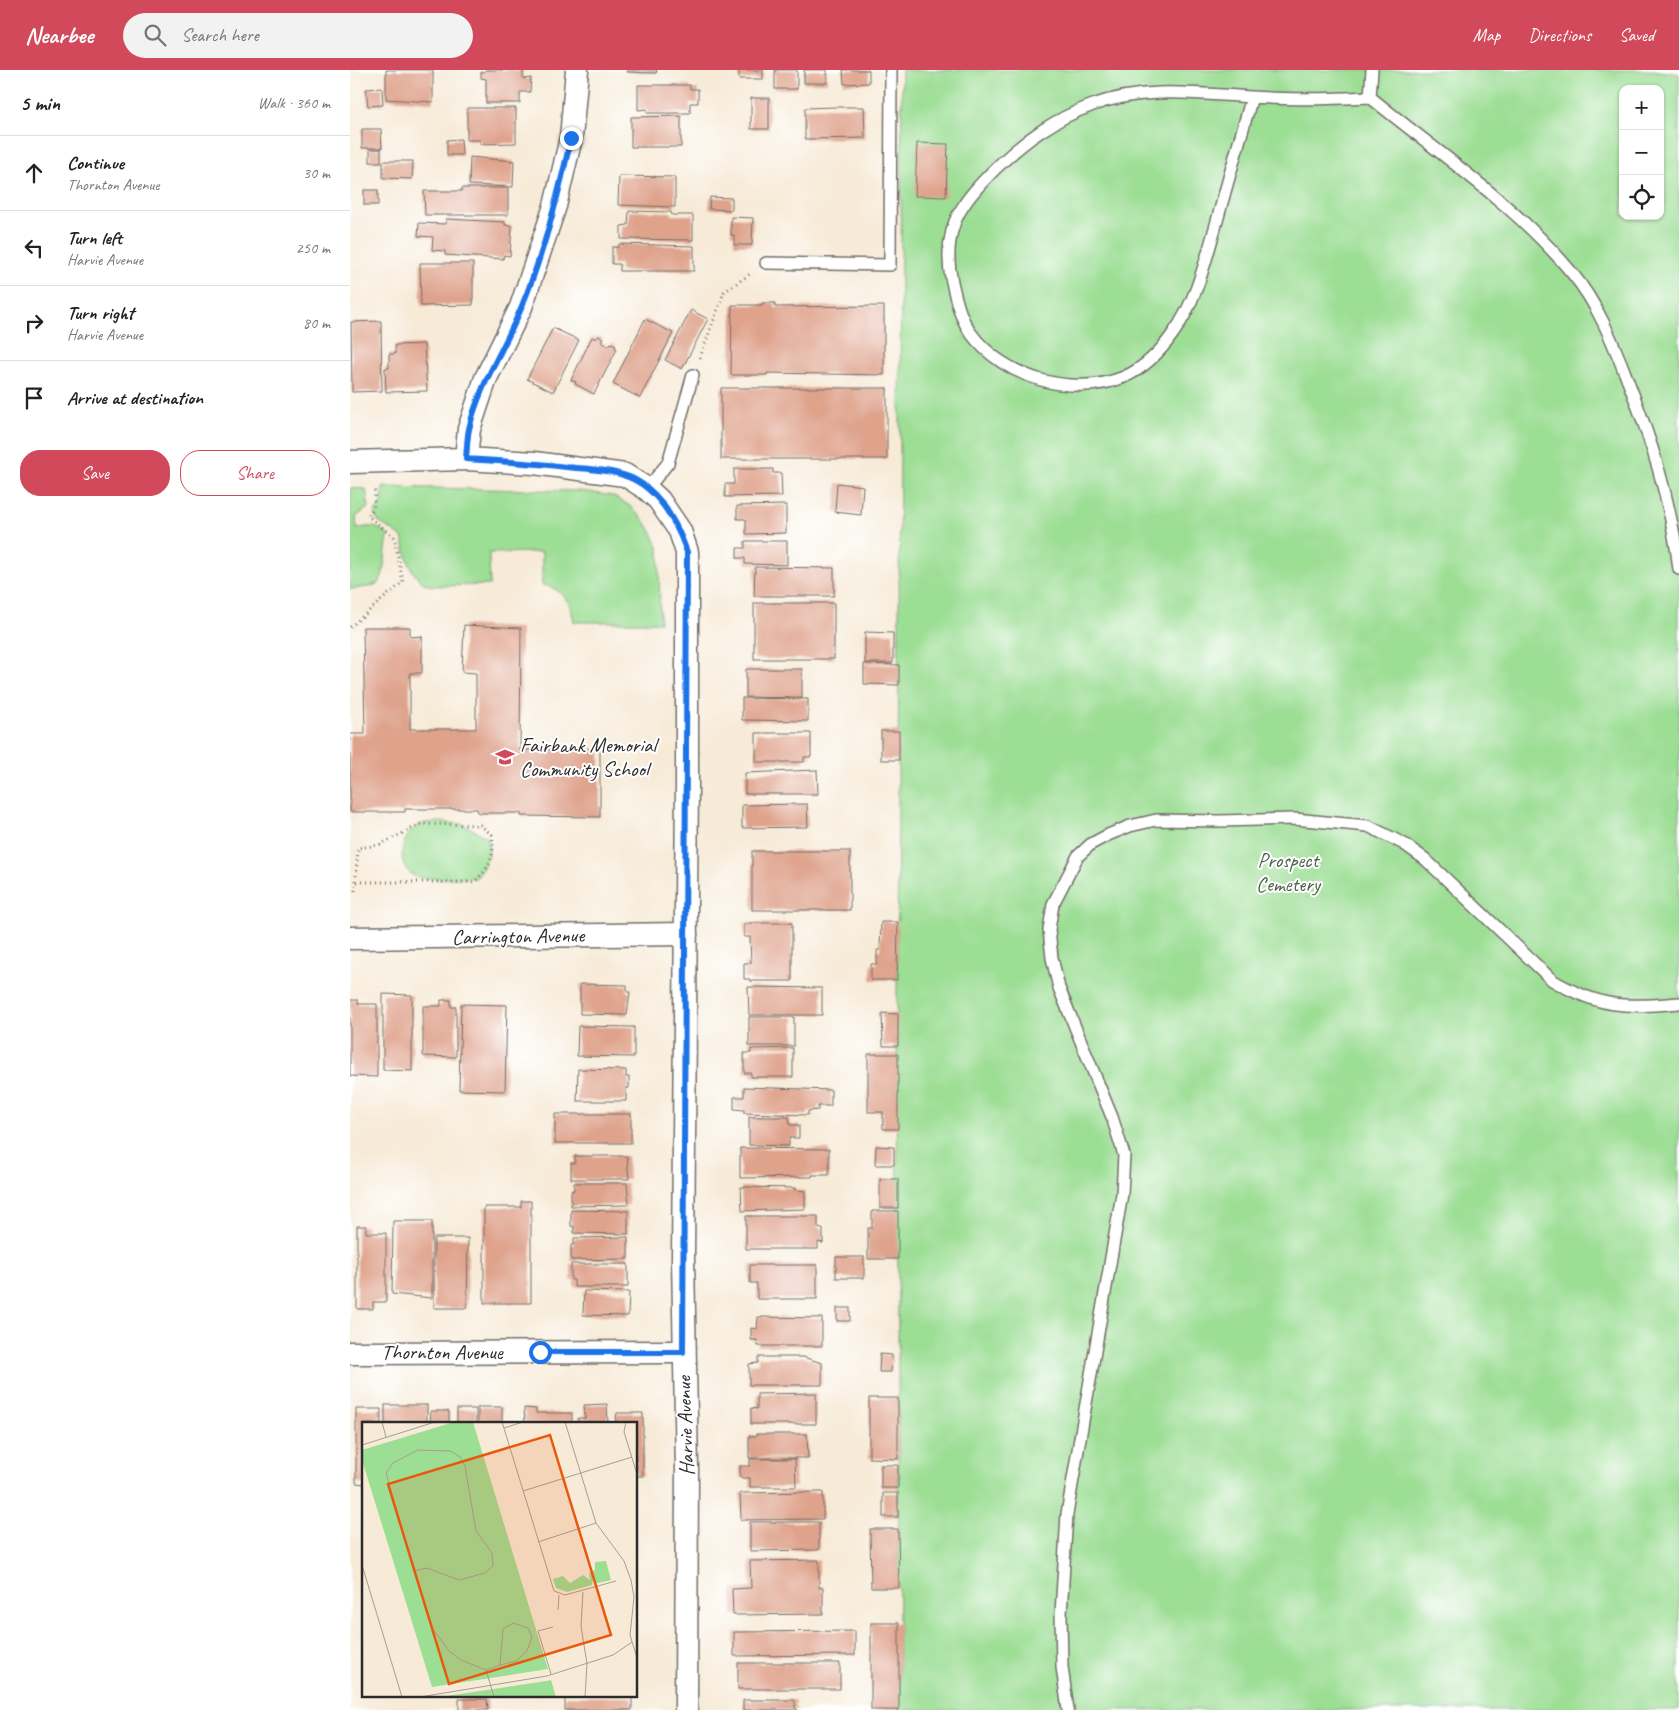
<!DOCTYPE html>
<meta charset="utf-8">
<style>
:root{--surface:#fff;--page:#f2f2f2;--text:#222;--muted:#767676;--line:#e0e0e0;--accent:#d1495b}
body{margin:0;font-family:Caveat,sans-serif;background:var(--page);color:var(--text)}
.controls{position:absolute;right:15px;top:15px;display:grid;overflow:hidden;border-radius:10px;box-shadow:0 1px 4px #0004}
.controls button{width:45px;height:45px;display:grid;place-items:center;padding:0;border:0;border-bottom:1px solid var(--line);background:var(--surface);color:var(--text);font:25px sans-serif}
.stop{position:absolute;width:15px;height:15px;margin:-11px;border:4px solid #1a73e8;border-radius:50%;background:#fff}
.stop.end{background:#1a73e8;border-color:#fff;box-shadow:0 1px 5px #0008}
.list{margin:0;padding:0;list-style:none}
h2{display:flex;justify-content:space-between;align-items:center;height:65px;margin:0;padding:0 20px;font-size:21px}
h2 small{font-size:16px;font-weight:400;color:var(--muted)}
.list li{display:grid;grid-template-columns:32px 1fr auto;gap:15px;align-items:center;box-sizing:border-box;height:75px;padding:0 20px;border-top:1px solid var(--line)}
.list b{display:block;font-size:19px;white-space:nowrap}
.list p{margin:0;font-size:16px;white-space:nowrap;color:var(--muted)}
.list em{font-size:16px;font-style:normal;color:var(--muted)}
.actions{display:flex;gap:10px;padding:15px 20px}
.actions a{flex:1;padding:11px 0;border:1px solid var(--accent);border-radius:20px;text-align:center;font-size:18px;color:var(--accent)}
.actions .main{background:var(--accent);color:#fff}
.icon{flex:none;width:28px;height:28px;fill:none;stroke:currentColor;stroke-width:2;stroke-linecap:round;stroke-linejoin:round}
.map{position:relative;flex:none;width:1329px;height:1640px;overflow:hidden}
header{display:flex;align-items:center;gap:30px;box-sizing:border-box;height:70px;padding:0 25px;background:var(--accent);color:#fff}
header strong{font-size:24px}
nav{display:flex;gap:28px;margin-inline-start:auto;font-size:18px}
.search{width:350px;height:45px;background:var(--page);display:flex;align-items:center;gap:12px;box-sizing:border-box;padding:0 18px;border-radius:28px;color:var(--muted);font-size:19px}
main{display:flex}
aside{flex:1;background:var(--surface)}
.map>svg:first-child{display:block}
</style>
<header>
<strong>Nearbee</strong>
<div class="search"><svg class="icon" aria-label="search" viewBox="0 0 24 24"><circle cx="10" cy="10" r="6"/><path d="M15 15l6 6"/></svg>Search here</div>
<nav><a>Map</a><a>Directions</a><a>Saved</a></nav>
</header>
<main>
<aside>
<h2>5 min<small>Walk · 360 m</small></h2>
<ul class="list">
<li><svg class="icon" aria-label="ahead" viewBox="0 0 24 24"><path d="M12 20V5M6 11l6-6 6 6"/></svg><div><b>Continue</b><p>Thornton Avenue</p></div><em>30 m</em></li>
<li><svg class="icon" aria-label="left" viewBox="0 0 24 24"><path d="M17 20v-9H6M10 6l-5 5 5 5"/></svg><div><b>Turn left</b><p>Harvie Avenue</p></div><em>250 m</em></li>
<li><svg class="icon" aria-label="right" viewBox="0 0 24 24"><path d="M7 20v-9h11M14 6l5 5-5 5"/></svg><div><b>Turn right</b><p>Harvie Avenue</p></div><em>80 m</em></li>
<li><svg class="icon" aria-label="arrive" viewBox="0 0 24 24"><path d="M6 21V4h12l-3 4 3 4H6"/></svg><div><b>Arrive at destination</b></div></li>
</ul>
<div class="actions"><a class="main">Save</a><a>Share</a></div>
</aside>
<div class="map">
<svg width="1329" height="1640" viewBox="0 0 1329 1640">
<rect width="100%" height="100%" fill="#fff"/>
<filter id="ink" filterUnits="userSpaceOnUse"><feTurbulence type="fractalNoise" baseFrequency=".02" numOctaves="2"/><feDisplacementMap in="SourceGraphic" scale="10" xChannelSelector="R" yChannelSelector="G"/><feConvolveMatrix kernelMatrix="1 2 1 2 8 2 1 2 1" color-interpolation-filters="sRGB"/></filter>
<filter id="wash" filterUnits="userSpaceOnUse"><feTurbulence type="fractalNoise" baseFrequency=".0096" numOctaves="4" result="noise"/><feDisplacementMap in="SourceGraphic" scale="20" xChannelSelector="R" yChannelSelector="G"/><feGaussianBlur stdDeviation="1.12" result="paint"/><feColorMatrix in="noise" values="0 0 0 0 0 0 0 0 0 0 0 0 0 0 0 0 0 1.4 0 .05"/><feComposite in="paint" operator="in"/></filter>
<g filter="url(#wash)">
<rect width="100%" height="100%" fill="#f7ebd8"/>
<g fill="#9dde95" stroke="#648460" fill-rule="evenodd">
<path d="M552 0H1303L1329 4V1640H549L547 910ZM1273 19H1310V146H1273Z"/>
<path d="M33 417 231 421 263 426 280 436 294 450 302 463 309 479 310 552H224C221 533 213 518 192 515V482L139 483 140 515 82 516C60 511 57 486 52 467L29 452 25 446 26 440 32 434Z"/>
<path d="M0 418 16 419 19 437 6 447 7 459C20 455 28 456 38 465L33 503 29 513 19 517 0 519Z"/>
<path d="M90 752 113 754 138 768C142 785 135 795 126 808 113 807 77 810 67 807 43 798 51 762 71 754 76 752 85 753 90 752Z"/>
</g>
<g id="blocks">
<g fill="#dfa38c">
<polygon points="36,0 83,0 83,32 36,29"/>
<polygon points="135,0 173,0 173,9 181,8 180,22 170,22 170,33 136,33 136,9 131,8 131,2 135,2"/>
<polygon points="277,0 307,0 306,3 277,2"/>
<rect x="389" y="0" width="24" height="9"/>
<rect x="425" y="0" width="22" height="19"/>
<rect x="454" y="0" width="23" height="13"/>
<polygon points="493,0 519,0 519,13 494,14"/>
<polygon points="288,15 340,15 340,19 348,19 348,33 340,33 340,43 297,43 297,39 288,40"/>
<polygon points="32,18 33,35 18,36 16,19"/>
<rect x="401" y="28" width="18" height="31"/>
<polygon points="485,37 514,37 515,68 455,69 455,38"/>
<polygon points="117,38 166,38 166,73 130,74 130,70 117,70"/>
<polygon points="331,46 331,77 281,77 281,47"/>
<polygon points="12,59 31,59 32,78 12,78"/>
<polygon points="111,69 112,85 97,85 97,70"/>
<polygon points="567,73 598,74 596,127 565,126"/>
<rect x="20" y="79" width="11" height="13"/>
<polygon points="120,87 164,91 163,117 119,115"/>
<polygon points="33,91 63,91 62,109 33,108"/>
<polygon points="269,106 325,107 325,137 268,135"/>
<polygon points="112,118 158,118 158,145 75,145 74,121 112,121"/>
<rect x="14" y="120" width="14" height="15"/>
<polygon points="360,127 382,128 382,140 359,139"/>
<polygon points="279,141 321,142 322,145 343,145 343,170 271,169 271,156 278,155"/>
<polygon points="381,147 403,148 402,175 384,175 384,165 381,165"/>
<polygon points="96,149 155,152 155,155 162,156 160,186 154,185 153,189 95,185 95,181 82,180 83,167 68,166 69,153 96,154"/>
<polygon points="269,174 344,176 344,201 270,201 270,194 262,194 262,177 269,177"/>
<polygon points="70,193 123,193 123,235 71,236"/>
<polygon points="412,233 425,233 425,237 534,236 534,305 417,303 417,305 381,305 382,235 412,235"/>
<polygon points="341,240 358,249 332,299 315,290"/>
<polygon points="295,249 323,263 290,328 263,314"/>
<polygon points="31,251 32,321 2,322 1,252"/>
<polygon points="203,258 229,270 203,322 177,309"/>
<polygon points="248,266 253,268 251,272 259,276 261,273 266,275 265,278 267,279 244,324 225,314 226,312 221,310 242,267 246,269"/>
<polygon points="74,274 77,321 36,322 35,298 39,298 39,284 45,284 45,275"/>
<rect x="371" y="318" width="166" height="71"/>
<polygon points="384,399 423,399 423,403 431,403 432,426 375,427 375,414 384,414"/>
<polygon points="487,413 513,416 511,445 485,442"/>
<polygon points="436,435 436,463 396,464 396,449 387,449 387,436"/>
<polygon points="395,471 437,471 437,495 395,494 395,488 387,488 387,478 395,478"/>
<polygon points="405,497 484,498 484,526 404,526"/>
<rect x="404" y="533" width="80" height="56"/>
<polygon points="114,555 171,558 170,680 250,679 250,747 171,746 171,743 128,743 127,739 55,739 55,742 0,742 0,664 15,664 13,557 60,557 60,567 72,566 72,603 60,603 60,659 126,659 126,603 112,602"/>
<polygon points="515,562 543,563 543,593 515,593"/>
<polygon points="514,594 549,595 549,615 514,614"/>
<polygon points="396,599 452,599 452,628 396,627"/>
<polygon points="392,628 458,629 458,651 392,650"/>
<rect x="531" y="661" width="18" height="29"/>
<polygon points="406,663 461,663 461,687 454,687 454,692 406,692"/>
<polygon points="467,700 468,724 395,724 395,703"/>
<polygon points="457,734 458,757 392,758 392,735"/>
<rect x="402" y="781" width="98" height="59"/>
<polygon points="531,852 548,852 547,910 521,910 521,894 527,894 527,880 530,880"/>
<polygon points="400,853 442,853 442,911 400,911 400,909 394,909 394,893 401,893 400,867 394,867 394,854"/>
<polygon points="230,914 277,915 277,922 280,922 277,945 230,944"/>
<polygon points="398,917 472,918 472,945 399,945"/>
<polygon points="33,924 62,925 62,1001 33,1000"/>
<polygon points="0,930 8,930 8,934 27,934 27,1007 0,1006"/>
<polygon points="91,930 101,930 101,937 106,937 106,987 73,986 73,936 91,936"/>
<polygon points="111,934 157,935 155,1021 109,1020"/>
<polygon points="532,943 548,944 548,976 533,976"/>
<rect x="399" y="947" width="45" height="29"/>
<polygon points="228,956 284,957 284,987 227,986"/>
<polygon points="443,978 443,1007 401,1007 401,1003 394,1003 394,983 401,983 401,979"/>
<polygon points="518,984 548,984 548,1059 533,1059 533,1042 518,1042"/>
<polygon points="228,999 276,1000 276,1007 279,1007 279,1018 276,1018 276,1031 227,1031"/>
<polygon points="394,1017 481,1020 481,1036 468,1036 468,1040 458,1041 458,1045 394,1043 394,1040 384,1039 384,1027 394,1027"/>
<rect x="205" y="1044" width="76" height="29"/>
<polygon points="399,1047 439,1047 440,1055 449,1055 449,1068 439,1068 439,1076 399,1075"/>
<polygon points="526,1076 544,1077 544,1095 525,1095"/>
<polygon points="390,1078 479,1079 479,1105 462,1105 462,1107 390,1108"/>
<polygon points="225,1086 277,1086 279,1109 221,1109 221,1093 225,1093"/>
<rect x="530" y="1109" width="18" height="29"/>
<polygon points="224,1113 277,1113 279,1135 221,1136 221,1121 224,1120"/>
<polygon points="391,1117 445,1118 445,1120 455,1121 455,1139 392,1141"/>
<polygon points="171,1131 181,1131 181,1233 134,1233 134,1137 171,1137"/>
<polygon points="221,1140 278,1141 278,1164 224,1163 224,1157 221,1156"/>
<polygon points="522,1141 548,1141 548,1189 518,1189 518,1158 522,1158"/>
<polygon points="396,1146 468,1146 468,1158 473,1159 473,1173 468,1172 468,1179 396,1179"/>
<polygon points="43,1151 82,1151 82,1228 42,1224"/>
<polygon points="7,1156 16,1156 16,1163 36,1163 36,1232 23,1232 23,1239 7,1239"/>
<polygon points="278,1167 278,1189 221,1190 221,1175 224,1175 224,1168"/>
<polygon points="84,1168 118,1168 117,1238 84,1238"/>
<rect x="486" y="1187" width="28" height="21"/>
<polygon points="221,1194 278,1194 278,1217 224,1217 224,1210 221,1210"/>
<polygon points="400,1195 467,1195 467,1229 407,1229 407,1213 400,1213"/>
<polygon points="234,1221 279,1222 278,1246 233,1245"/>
<rect x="487" y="1238" width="13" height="13"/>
<polygon points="408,1247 472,1248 472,1276 408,1276 407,1270 401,1270 401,1258 407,1259"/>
<polygon points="530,1284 542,1285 541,1302 529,1302"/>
<polygon points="408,1287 453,1287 472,1293 472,1315 399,1315 399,1294 408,1293"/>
<polygon points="466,1323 466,1354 401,1354 401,1338 407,1339 407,1324"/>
<polygon points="519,1328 548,1328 548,1389 519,1388"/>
<polygon points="257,1334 258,1354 228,1354 228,1348 235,1348 234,1335"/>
<rect x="35" y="1335" width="42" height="19"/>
<rect x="128" y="1337" width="24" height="17"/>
<polygon points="174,1338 186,1339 186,1343 222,1343 222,1354 175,1354"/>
<polygon points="6,1339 31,1339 31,1354 14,1354 14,1414 6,1413"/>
<rect x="107" y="1339" width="19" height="15"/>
<polygon points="81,1341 99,1341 99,1354 80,1354"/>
<polygon points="267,1343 293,1343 293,1406 286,1406 286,1354 265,1354"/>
<polygon points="406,1364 457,1364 458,1388 399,1388 399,1366 406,1366"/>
<polygon points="400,1389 445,1389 446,1417 400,1417 400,1408 390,1408 390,1396 400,1396"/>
<rect x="531" y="1395" width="17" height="23"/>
<polygon points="473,1422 473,1449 391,1450 390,1423"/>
<rect x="533" y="1423" width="15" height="24"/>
<polygon points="400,1452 469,1452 469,1480 400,1481"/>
<polygon points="520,1459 548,1459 549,1518 521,1518"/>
<polygon points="469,1490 469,1518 473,1517 473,1544 383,1545 382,1519 401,1518 400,1491"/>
<rect x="521" y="1553" width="28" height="87"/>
<polygon points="505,1561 505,1585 384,1586 384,1562"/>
<rect x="388" y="1593" width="102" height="26"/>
<polygon points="215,1626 282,1627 282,1640 215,1640"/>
<polygon points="109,1629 137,1629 138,1640 109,1640"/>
<polygon points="393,1630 445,1630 445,1638 448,1640 393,1640"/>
</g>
</g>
</g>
<g filter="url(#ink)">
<use href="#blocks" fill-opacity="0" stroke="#726e68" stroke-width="1"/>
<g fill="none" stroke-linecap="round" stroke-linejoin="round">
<g stroke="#726e68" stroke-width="14">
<g id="lane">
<path d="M902 27C890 69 878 110 867 151 856 189 846 233 822 265 811 281 793 299 774 307 722 328 653 308 620 262 610 247 606 230 602 212 596 187 598 157 614 135 622 122 634 110 645 99 675 70 704 49 743 35 795 16 848 24 902 27 942 30 980 29 1020 27 1087 82 1167 136 1222 203 1247 233 1262 270 1276 306 1301 369 1321 431 1329 499"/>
<polyline points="1020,27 1022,0"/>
<polyline points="416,193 540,195 541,0"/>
<polyline points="297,419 318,393 343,305"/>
<path d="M718 1640 712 1597 711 1544 717 1444 772 1124 774 1085 762 1047 709 918 702 888 699 860 703 834 728 786 741 774 758 765 780 756 806 750 869 751 944 749 1018 756 1054 774 1075 789 1202 910C1250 938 1275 938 1329 933"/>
</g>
</g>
<g stroke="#726e68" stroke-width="25">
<g id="street">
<polyline points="116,389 119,359 136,308 171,237 205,136 221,68 227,0"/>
<polyline points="0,392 116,389 184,393 275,405 297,419 309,430 330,461 337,482 337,713 333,1189 337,1399 336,1640"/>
<polyline points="0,868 336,864"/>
<polyline points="0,1283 333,1282"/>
</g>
</g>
<g stroke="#726e68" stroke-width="3" stroke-dasharray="1 4" stroke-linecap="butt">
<polyline points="350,288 374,222 400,204"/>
<polyline points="0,557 53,512 44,467 18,446 24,437 25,417"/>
<path d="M0 821H5L8 778 29 775 71 754 130 755 142 765C145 786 140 798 124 812H5"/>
</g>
<use href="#lane" stroke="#fff" stroke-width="11"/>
<use href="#street" stroke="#fff" stroke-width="22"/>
</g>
</g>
<g fill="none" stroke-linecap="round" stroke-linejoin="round" filter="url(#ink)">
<path stroke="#1a73e8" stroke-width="6" d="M190 1282H333L337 482C326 451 307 415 273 405 255 399 235 399 216 397 183 393 149 391 116 389 117 379 117 368 119 359 129 315 155 278 172 236 194 182 208 126 221 68"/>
</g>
<defs>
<g id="school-bare" transform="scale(1.5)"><path d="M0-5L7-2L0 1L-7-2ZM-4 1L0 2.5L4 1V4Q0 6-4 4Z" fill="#d1495b" stroke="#fff" stroke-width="2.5" paint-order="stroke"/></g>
</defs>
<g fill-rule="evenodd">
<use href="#school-bare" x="155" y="687"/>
</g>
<g text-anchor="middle" stroke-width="4" stroke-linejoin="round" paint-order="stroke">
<g font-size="21" fill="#2b2b2b" stroke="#fff" text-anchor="start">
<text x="170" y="682">Fairbank Memorial<tspan x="170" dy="24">Community School</tspan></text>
</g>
<g font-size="21" fill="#4d614b" stroke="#fff">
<text x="938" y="797">Prospect<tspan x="938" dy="24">Cemetery</tspan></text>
</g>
<g font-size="21" fill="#2b2b2b" stroke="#fff">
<text transform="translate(168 866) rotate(-1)" y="7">Carrington Avenue</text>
<text x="92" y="1289">Thornton Avenue</text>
<text transform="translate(335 1356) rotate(-92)" y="7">Harvie Avenue</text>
</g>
</g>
<g transform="translate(12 1352)">
<rect width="275" height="275" fill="#f7ebd8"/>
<path d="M92 0H111L186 247 70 265 0 38V28ZM244 139 249 158 232 162 231 157 230 163 205 170 194 166 191 157 201 154 208 161 221 153 228 158 227 151 233 148V140ZM189 258 194 275H78L184 259Z" fill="#9dde95"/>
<path fill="none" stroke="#a59e93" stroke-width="1" d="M20 0 24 15M140 0 192 169 203 173 254 159M203 0 234 101 262 139 269 158 272 175 268 213 275 236M264 0 262 10 275 52M142 6 161 0M0 23 73 0M161 69 270 35M176 120 234 101M0 143 40 275M52 149 24 51 31 41 56 28 89 29 98 35 103 44 114 109 130 131 131 144 123 151 97 158 65 146 52 149 71 207 87 229 99 238 124 248 138 243 141 207 151 201 166 206 170 215 165 229 154 239 138 243M221 170 219 204 225 242 223 275M196 188 197 173M124 248 132 275M189 252 176 209 191 205M58 275 185 254 251 233 270 220"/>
<path fill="#e8590c" fill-opacity="0.15" stroke="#e8590c" stroke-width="2.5" d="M188 13 249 213 87 262 26 62Z"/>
<rect width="275" height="275" fill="none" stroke="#2b2b2b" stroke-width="2.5"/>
</g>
</svg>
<div class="controls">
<button>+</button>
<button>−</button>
<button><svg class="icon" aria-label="locate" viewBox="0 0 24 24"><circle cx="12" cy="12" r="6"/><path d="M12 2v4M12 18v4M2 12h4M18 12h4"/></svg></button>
</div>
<div class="stop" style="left:190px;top:1282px"></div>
<div class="stop end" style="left:221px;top:68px"></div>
</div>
</main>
